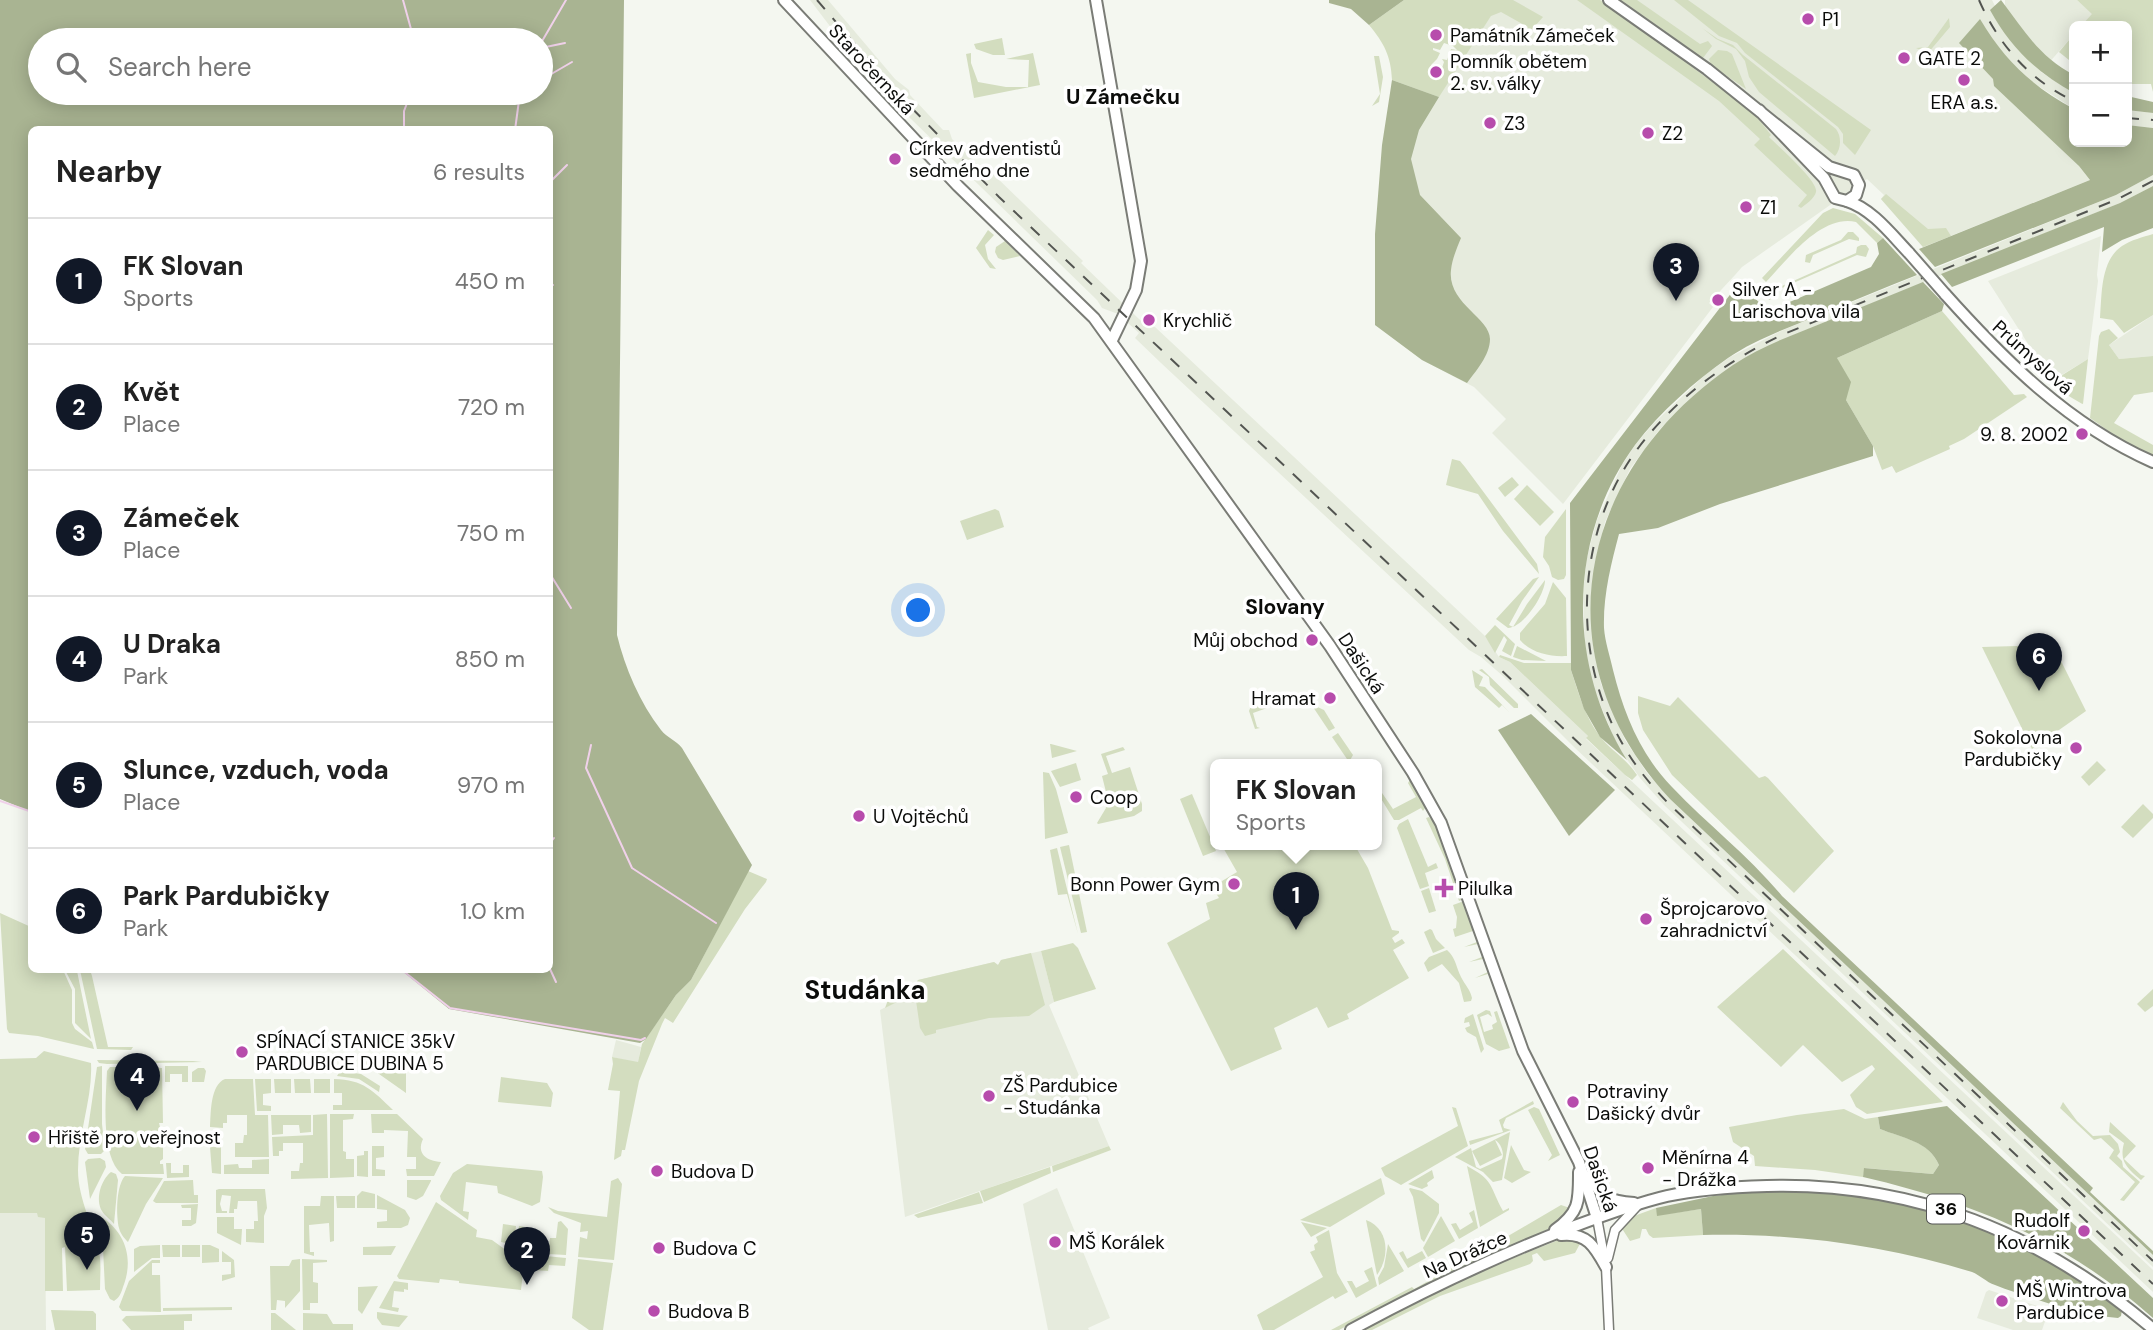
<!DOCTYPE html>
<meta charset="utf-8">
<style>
:root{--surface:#fff;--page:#f2f2f2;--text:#222;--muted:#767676;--line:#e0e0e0;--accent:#111827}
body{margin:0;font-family:"DM Sans",sans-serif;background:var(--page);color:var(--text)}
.controls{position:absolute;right:21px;top:21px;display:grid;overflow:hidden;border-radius:10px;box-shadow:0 4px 18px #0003}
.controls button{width:63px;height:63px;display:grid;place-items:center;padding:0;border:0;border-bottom:2px solid var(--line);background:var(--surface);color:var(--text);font:35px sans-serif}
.you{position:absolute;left:919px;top:611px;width:24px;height:24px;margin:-18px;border:5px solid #fff;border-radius:50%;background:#1a73e8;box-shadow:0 0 0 10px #1a73e833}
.badge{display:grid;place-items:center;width:46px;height:46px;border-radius:50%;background:var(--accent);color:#fff;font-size:23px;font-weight:700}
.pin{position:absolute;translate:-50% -58px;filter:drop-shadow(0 2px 4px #0008)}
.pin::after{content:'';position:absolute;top:37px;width:24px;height:21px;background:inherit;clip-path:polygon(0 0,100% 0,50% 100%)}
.popup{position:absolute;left:1210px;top:759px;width:172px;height:91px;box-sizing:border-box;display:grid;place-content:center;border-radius:10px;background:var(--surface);filter:drop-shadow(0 2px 5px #0005);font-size:23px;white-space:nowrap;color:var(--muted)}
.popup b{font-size:26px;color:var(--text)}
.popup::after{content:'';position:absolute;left:50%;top:100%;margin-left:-14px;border:14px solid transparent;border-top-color:var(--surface)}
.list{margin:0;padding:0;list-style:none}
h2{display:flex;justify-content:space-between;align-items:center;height:91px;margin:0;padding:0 28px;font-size:30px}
h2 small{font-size:23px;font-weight:400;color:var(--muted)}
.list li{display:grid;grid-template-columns:46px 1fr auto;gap:21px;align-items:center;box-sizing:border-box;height:126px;padding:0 28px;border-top:2px solid var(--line)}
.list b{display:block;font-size:26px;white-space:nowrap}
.list p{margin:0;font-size:23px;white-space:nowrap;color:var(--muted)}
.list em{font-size:23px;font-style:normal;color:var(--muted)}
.icon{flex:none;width:38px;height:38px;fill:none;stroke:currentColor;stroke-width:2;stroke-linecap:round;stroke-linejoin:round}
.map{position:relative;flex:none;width:2153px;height:1330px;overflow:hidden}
.search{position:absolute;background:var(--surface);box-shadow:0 4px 18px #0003;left:28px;top:28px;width:525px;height:77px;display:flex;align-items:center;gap:18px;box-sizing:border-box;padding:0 24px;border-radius:38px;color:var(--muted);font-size:26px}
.panel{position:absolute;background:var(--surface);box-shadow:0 4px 18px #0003;left:28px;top:126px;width:525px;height:847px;border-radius:10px}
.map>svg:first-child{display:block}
</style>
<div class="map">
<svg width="2153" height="1330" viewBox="0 0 2153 1330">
<rect width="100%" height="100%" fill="#f4f7f0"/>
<g fill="#e6ebdd">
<polygon points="810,0 828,0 895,79 909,90 910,95 943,130 949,130 952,139 989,176 992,173 1083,261 1081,263 1139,319 1146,325 1155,327 1450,603 1485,636 1499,657 1510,662 1588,736 1586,739 1625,775 2153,1270 2153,1292 1574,747 1503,676 1481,657 1469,650 1161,363 1135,338 1139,333 1118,314 1102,308 1097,300 910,118 839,38"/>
<polygon points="1501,0 1992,0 1997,10 2005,5 2005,0 2077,0 2093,14 2081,26 2074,26 2074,34 2041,72 2074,93 2074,109 2032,82 2079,166 2090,180 1923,247 1881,199 1884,195 1867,179 1742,267 1735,275 1709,303 1713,307 1563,504 1492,433 1506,419 1474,387 1422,360 1375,325 1392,80 1439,96"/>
<polygon points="2127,110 2153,113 2153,128 2127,125"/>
<polygon points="2153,175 2153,186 2120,203 1786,338 1735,364 1710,382 1659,430 1630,469 1605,522 1596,559 1592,592 1593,646 1601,684 1625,740 1647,773 1670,799 2153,1255 2153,1267 1664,805 1640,778 1617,745 1593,687 1585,647 1583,592 1587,557 1597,520 1622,465 1635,445 1653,424 1705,375 1730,357 1783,330 2116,195"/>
<polygon points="2101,236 2097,275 2098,281 2088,359 2055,379 2032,350 1988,281"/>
<polygon points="2153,315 2153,356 2119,359 2109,345"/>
<polygon points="1041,951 1054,1002 1049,1005 1109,1146 905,1217 880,1010 896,1002 896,991 913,987 918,980 994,962 998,965 1001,960"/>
<polygon points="616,1040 641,1047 638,1063 612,1057"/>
<polygon points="1057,1188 1110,1318 1088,1328 1089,1330 1048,1330 1023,1204"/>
<polygon points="0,1213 38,1213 45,1217 46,1330 0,1330"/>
<polygon points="1989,1290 2049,1310 2042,1330 2013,1330 1977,1318 1986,1292"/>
</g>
<g fill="#d3ddbf" fill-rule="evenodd">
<path d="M1404 0H1513L1543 17 1527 35 1528 27 1501 12 1491 16 1439 97 1392 80C1391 56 1384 43 1369 25ZM1444 43 1453 46 1457 50 1451 49 1447 60 1442 59 1444 62 1440 74 1435 75 1431 65 1437 59 1440 53 1433 50V48L1440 50Z"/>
<path d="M1577 0H1600L1622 15 1754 113 1771 135 1769 137C1778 146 1819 182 1816 192 1815 198 1805 205 1801 208L1798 206 1807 195 1754 145 1760 139 1719 101Z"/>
<polygon points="1621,0 1637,0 1700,44 1708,41 1712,46 1703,58"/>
<polygon points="1674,0 1688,0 1871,130 1855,155 1843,143 1843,134 1838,127 1745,53 1737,43 1719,36"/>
<polygon points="2077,0 2153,0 2153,92 2151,84 2127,84 2127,26 2081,26 2092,14"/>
<polygon points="1949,18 1950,27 1928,53 1916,48 1928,47"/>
<path d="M1702 28 1718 39 1733 45 1743 55 1836 129C1842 137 1841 149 1835 156L1759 92 1749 77 1745 61 1736 49 1716 39Z"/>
<polygon points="2074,34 2074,64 2059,52"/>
<polygon points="1002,38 1005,55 993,55 976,49 974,44"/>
<polygon points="1718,50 1727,51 1732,54 1746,89 1711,65 1709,59"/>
<polygon points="971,53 971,63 978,82 1006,87 1028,87 1029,60 1006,59 1033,53 1040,85 974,98 966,54"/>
<polygon points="1374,56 1379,56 1383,77 1379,102 1372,106 1380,94"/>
<polygon points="1886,194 1928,229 1946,228 1951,236 1923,247 1881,199"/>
<path d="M1833 208 1855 214 1883 238 1877 243 1856 222C1821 214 1787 260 1766 282L1762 278 1823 213Z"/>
<polygon points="988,230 994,235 985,245 988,259 996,269 990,268 976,248"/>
<polygon points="1848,232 1853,232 1859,238 1859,241 1849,239 1813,255 1810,263 1805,262 1806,255 1841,240"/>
<path d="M2153 234V315L2124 333 2113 320 2100 318C2102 295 2100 261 2122 246 2131 240 2143 237 2153 234Z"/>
<polygon points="1005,241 1020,256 1003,260 998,258 995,252 996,247"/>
<polygon points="1861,245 1866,245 1869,249 1866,257 1857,255 1775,291 1770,300 1766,298 1767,294 1775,289 1856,253 1857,247"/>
<polygon points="1942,311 2014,395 2024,394 2027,397 1964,439 1949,446 1950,449 1896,473 1892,466 1882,470 1873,446 1846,400 1837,358"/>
<polygon points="2109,329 2118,338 2109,345 2119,359 2153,356 2153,392 2134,395 2114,423 2153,445 2153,455 2120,439 2090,418 2099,336 2101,332"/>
<path d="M2088 359 2083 404C2077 402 2041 378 2037 373L2038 369 2044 364 2056 379Z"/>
<polygon points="1452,459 1460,461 1465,467 1537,564 1539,574 1503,531 1478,494 1446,485"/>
<polygon points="1512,477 1519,485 1505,497 1498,488"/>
<polygon points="1527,485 1554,512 1540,526 1514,499"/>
<polygon points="995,509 999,511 1004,527 967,540 960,521"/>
<polygon points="1566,509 1566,575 1564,579 1558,580 1552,577 1549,566 1543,557 1545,537"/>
<path d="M1539 577 1522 601 1509 625 1513 627 1527 604 1545 580C1545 595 1523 628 1508 628L1496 619 1533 579Z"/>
<path d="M1553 582 1566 598 1567 656C1550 657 1531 653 1520 640V633L1545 604Z"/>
<polygon points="1495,625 1515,644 1511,656 1502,651 1507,640 1504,636 1495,653 1485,636"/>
<polygon points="2053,645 2086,711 2032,749 1982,647"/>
<polygon points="1517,646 1546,661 1522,660 1513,657"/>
<path d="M1500 655 1524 663H1571V670C1578 692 1585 716 1599 735 1610 750 1626 758 1637 775L1632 780 1625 775 1586 738 1588 736 1510 662 1499 657Z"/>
<polygon points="1482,669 1518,704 1518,708 1514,708 1490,685 1489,677 1479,670"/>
<polygon points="1472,670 1483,677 1479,686 1485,687 1510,713 1502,705 1499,708 1475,687"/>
<polygon points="1638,696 1670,706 1678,697 1759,778 1765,776 1768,778 1834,851 1794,893 1672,775 1643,730 1638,713"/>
<polygon points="1276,698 1278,704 1253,713 1257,727 1260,728 1255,729 1249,711 1251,706"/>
<polygon points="1311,704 1324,710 1335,728 1329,731"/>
<polygon points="1338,733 1353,755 1349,762 1332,737"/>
<polygon points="1050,744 1051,744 1077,751 1052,758"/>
<polygon points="1123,747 1125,750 1106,756 1112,773 1130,767 1142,804 1142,811 1134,816 1098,824 1097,823 1106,808 1103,797 1107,796 1102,776 1108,774 1101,754"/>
<polygon points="2097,761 2106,770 2089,786 2081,777"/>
<polygon points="1076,763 1081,780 1060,787 1051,771"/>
<polygon points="1043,772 1049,773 1056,789 1068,833 1045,839"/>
<polygon points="1411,778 1426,807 1423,811 1421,808 1399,820 1394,820 1377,792 1380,790 1393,809 1416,797 1408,783"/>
<polygon points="1192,794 1216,851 1203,856 1180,799"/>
<polygon points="2143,804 2153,814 2153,818 2133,838 2121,827"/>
<path d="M1429 817C1442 826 1457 882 1464 899L1459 901 1445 859 1426 818Z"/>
<polygon points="1408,819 1428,867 1436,863 1438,868 1425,873 1429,886 1420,889 1397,828 1399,824"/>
<polygon points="1221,844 1354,844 1368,868 1392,930 1399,931 1399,933 1392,938 1395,943 1402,939 1405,943 1393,950 1409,978 1347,1014 1349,1019 1346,1020 1328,1028 1317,1007 1274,1028 1282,1049 1231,1071 1167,943 1210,919 1206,903 1219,898 1212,887 1237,872"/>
<polygon points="1069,845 1087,932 1081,933 1060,847"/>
<polygon points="1057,848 1078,934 1067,894 1058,895 1050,850"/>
<polygon points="748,871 767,879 766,882 745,909 673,1023 665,1018 662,1024 639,1081 625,1150 622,1150 621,1156 614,1160 620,1091 608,1090 613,1064 612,1057 638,1062 642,1044 676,995 691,980"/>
<polygon points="1429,888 1436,911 1429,913 1421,891"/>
<polygon points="1464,901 1494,987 1488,974 1475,978 1488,972 1483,959 1469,962 1482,957 1478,944 1464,947 1477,942 1473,931 1455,937 1453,929 1456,928 1457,917 1453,905"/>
<polygon points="0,913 31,927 32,970 63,970 72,990 72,1023 75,1029 92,1042 94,1049 38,1036 9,1033 7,1029"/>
<polygon points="1430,929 1432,930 1436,939 1445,948 1433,953 1424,932"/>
<polygon points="1073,943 1078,948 1096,989 1054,1002 1041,951"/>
<polygon points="1783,949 1943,1102 1867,1114 1856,1107 1850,1095 1875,1069 1872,1065 1842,1082 1803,1045 1781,1067 1717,1007"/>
<path d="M1447 950C1456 958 1456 967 1461 977 1465 985 1470 989 1472 998L1471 1001 1464 1002 1459 983 1442 964 1428 972 1424 963 1429 957Z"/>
<polygon points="1031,953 1045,1005 1029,1016 989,1018 936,1030 936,1033 925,1036 920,1028 914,987 918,980 994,962 998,965 1001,960"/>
<polygon points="65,970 77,971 91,1039 75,1023 75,989"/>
<polygon points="80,970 90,970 92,976 108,1047 133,1047 131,1050 97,1049"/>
<polygon points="900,983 908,988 896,991 897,1002 885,1008 894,984"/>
<polygon points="2153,989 2153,1006 2145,1012 2137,1004"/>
<polygon points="1486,1010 1490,1011 1492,1017 1488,1014 1480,1017 1484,1032 1493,1029 1492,1025 1497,1022 1494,1012 1497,1011 1510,1048 1499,1051 1486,1044 1477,1015"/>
<polygon points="1473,1014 1484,1049 1481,1053 1476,1037 1467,1032 1465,1028 1470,1026 1469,1022 1464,1023 1465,1018"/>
<path d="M44 1051 91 1063C93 1097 78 1133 78 1170 78 1201 95 1228 100 1258 101 1269 100 1280 100 1290L67 1291 65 1247 62 1248 63 1291H45V1218L38 1217 37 1213H0V1059L36 1058Z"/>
<polygon points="362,1059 385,1059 385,1064 406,1064 406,1093 362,1062"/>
<polygon points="97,1060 193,1061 202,1062 107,1064 99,1063"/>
<polygon points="102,1066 102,1124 105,1150 101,1154 88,1154 85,1149 97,1067"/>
<polygon points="165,1066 188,1066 188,1082 182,1082 182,1074 170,1074 170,1082 165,1082"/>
<path d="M110 1067 162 1068 163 1123H159L160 1127H163V1159L160 1161V1164H163L164 1174H122C100 1157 106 1096 107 1071Z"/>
<polygon points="198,1068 204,1068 206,1071 204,1082 192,1082 192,1072"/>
<polygon points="340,1071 361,1074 380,1086 379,1092 359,1079 337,1076"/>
<polygon points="501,1077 547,1083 553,1093 551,1107 498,1102"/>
<path d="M225 1079H253L255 1115H268L269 1157H235V1143H243L244 1135H247V1115H227V1123H223V1128L210 1127C211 1113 210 1085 225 1079Z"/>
<polygon points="255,1079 271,1079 271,1093 263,1094 263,1105 271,1106 271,1111 257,1111"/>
<polygon points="274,1079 291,1079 291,1093 275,1093"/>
<polygon points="294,1079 310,1079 311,1093 295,1093"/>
<rect x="314" y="1079" width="16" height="14"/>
<path d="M334 1079C364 1080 372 1090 393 1110H333V1105H342V1093H334Z"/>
<polygon points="1533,1101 1534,1104 1506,1118 1503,1125 1504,1128 1511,1130 1470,1145 1469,1141 1503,1132 1499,1120"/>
<polygon points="2063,1102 2077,1121 2093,1136 2110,1135 2118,1144 2120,1152 2117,1156 2122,1161 2123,1167 2140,1182 2124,1201 2120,1200 2135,1182 2109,1158 2114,1150 2101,1138 2094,1140 2060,1108"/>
<polygon points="1452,1107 1456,1108 1468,1146 1401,1185 1385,1176 1381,1168 1458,1126"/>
<polygon points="1534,1107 1539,1109 1560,1155 1548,1161 1552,1155 1528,1110"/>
<path d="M1844 1109 1865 1119 1878 1117 1880 1129C1903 1138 1929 1141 1939 1165L1933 1174 1865 1168 1863 1177 1815 1170 1755 1166 1754 1156 1733 1142 1729 1127 1797 1115Z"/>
<polygon points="327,1114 328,1178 291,1179 291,1171 299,1171 300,1163 303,1163 303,1143 283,1143 283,1151 279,1151 279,1156 273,1156 272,1137 313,1135 313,1115"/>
<polygon points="330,1114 354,1114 353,1119 343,1120 343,1151 346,1152 346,1159 354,1159 354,1177 330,1178"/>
<path d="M371 1114H397L423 1139C416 1154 427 1161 441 1162L434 1176H407L406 1169H416V1157H407L408 1131 384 1130V1133H372Z"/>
<polygon points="271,1115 311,1115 311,1132 300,1133 299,1125 283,1125 283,1134 272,1135"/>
<path d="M2110 1122 2136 1146 2124 1159 2141 1175 2145 1176 2141 1180C2127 1168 2119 1161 2124 1143L2109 1132Z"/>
<path d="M1510 1132 1502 1180 1493 1182 1483 1172 1455 1157 1471 1148 1476 1167 1480 1169 1502 1159C1505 1153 1500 1142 1495 1140L1502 1155 1480 1166 1472 1151Z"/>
<polygon points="1511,1145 1524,1170 1531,1172 1512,1183 1504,1178"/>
<polygon points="372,1146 384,1146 384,1157 376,1158 376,1169 385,1170 385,1176 372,1176"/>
<polygon points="1109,1146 1111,1150 1053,1172 1052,1166"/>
<polygon points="210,1147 221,1147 221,1174 212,1173"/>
<polygon points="364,1151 368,1151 368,1177 357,1176 357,1156 364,1155"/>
<polygon points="100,1158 105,1161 106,1167 90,1199 85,1162 88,1159"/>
<polygon points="269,1159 269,1174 224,1174 224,1165 238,1164 239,1168 252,1168 252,1160"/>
<polygon points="166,1163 171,1163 171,1173 183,1173 183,1165 189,1165 189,1177 167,1178"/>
<polygon points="467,1164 542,1171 543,1177 540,1202 532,1206 498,1193 497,1186 466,1182 463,1211 469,1212 468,1220 441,1200 440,1196 453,1173"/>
<path d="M1467 1166C1495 1181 1489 1186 1503 1211L1509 1208V1210L1480 1227Z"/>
<polygon points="1050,1167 1051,1173 984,1202 980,1191"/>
<polygon points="1432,1170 1434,1178 1427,1183 1428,1186 1422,1189 1408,1184"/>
<path d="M111 1172 116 1174 118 1180 114 1224C111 1220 104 1215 102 1211 95 1199 101 1180 111 1172Z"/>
<path d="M125 1176 163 1178 146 1204 128 1242C124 1238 120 1233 119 1228 116 1215 116 1186 125 1176Z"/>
<polygon points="618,1178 622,1184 614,1260 578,1257 580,1237 587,1239 588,1231 580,1232 581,1223 554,1213 548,1207 558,1211 607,1217 611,1181"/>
<polygon points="1381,1178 1385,1194 1330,1227 1300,1220"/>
<polygon points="193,1180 194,1195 198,1195 198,1203 156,1203 153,1201 164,1181"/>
<polygon points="407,1180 431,1180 431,1181 423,1196 416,1200 407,1197"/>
<polygon points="1410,1188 1422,1191 1439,1204 1439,1213 1424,1242 1421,1239 1413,1197 1409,1189"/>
<polygon points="219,1189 265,1189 267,1208 264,1216 264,1243 246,1242 246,1229 254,1229 254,1221 258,1221 257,1201 238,1201 237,1209 234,1209 234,1213 229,1213 231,1196 222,1195 220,1204 222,1211 227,1211 227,1213 216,1213 216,1190"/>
<polygon points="362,1191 375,1194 375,1208 357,1208 357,1196"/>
<polygon points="979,1192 983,1203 918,1218 914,1215"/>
<polygon points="377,1195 405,1210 410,1218 408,1225 401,1228 377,1228 377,1222 387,1221 387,1210 377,1209"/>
<polygon points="321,1196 334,1196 334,1241 330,1242 329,1223 309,1225 310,1252 314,1252 314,1256 304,1253 304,1206 320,1206"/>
<polygon points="336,1196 355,1196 355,1208 337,1208"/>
<polygon points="436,1202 477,1230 476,1237 492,1240 524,1263 521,1290 459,1283 459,1281 440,1279 439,1283 399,1279 397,1276"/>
<polygon points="198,1204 196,1223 191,1226 182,1226 182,1220 191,1220 191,1208 182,1208 181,1205"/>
<polygon points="1561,1205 1573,1209 1553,1227 1434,1280 1339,1330 1331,1330 1412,1287 1414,1289 1462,1262 1460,1257 1463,1255 1467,1260"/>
<polygon points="1656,1208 1658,1215 1701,1209 1703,1235 1653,1238 1649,1235 1646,1229 1642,1229 1640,1238 1630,1241 1621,1227 1634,1216"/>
<polygon points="1474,1210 1478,1228 1459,1239 1451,1224 1456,1223 1460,1230 1473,1222 1469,1213"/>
<path d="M100 1216C126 1232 134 1259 123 1287 121 1293 120 1297 114 1301L110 1299 105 1289 103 1248 95 1221Z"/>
<polygon points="1441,1216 1455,1241 1428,1257 1423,1248"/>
<polygon points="217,1217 234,1217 234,1229 242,1229 241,1245 217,1233"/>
<path d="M1366 1220C1388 1228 1391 1255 1377 1275Z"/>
<polygon points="561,1221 568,1229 566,1255 548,1254 550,1238 556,1238 558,1222"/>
<polygon points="1301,1222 1327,1228 1311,1237"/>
<polygon points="503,1224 516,1226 514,1245 501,1242"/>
<polygon points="519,1226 525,1227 525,1234 531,1235 529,1249 517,1248"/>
<polygon points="1329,1230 1337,1273 1348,1292 1335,1299 1333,1296 1274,1330 1263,1330 1257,1315 1323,1277 1310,1252 1315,1250 1314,1245 1318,1242 1316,1237"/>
<polygon points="534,1235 546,1237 545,1253 533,1252"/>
<polygon points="1561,1239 1582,1240 1575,1253 1544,1261 1537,1253 1532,1255 1533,1261 1530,1264 1440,1296 1372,1330 1363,1330 1471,1275"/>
<polygon points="1388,1244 1404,1271 1379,1285 1378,1278 1384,1267"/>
<polygon points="160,1245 160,1258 152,1258 134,1272 134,1249 140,1246"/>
<polygon points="162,1245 180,1245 180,1257 163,1257"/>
<rect x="182" y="1245" width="18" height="12"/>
<polygon points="202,1245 210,1245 219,1249 219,1262 202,1263"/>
<polygon points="396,1246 391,1255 363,1255 363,1247"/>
<polygon points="222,1251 234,1260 235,1277 222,1281 222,1275 231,1274 231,1262 222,1262"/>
<polygon points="1403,1251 1407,1259 1422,1251 1426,1258 1408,1268 1399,1253"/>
<polygon points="535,1255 566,1258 565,1266 549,1265 548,1271 533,1270"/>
<polygon points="300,1259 300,1291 285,1308 285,1301 277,1300 276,1310 271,1310 270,1266 289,1266 292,1260"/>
<polygon points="302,1259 327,1260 327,1262 313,1263 313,1282 318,1283 318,1303 310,1303 310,1310 303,1310"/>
<polygon points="578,1259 613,1263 603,1330 589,1330 572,1318"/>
<polygon points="152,1260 160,1260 160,1263 152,1263 152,1275 160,1275 161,1312 122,1311 119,1307 129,1281"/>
<polygon points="1372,1267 1377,1286 1356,1298 1347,1281 1352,1281 1356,1288 1369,1281 1364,1271"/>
<polygon points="394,1281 408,1283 408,1290 404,1289 404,1292 394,1291 392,1307 399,1308 398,1312 379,1308"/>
<polygon points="378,1286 362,1314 358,1310 358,1287"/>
<polygon points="232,1307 232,1310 163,1311 163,1308"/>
<polygon points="51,1310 93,1311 96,1314 96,1330 55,1330"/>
<polygon points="377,1312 408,1316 399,1327 382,1325 377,1318"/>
<polygon points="271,1313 275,1313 296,1330 271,1330"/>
<polygon points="303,1313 327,1314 333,1324 353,1324 353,1330 303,1330"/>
<polygon points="192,1314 192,1321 184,1321 184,1330 131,1330 122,1320 126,1316"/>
</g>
<g fill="#a9b492" fill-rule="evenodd">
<path d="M0 0H624L617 635C625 668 640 703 661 730 667 738 676 740 682 748L752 865 691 980 676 995 646 1039 640 1043 449 1009 401 970H550V130H32L31 812 0 799ZM40 40H541V93H40Z"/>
<polygon points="1329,0 1404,0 1369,25 1351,9 1329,3"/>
<path d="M2001 0C2024 30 2039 57 2074 75V93C2037 73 2010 47 1990 10Z"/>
<path d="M1980 19C2005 61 2032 86 2074 109V142H2127V125L2153 128V175L2116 195 1935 267 1919 249 2090 180 2079 166 1994 86 1993 79 1959 43Z"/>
<path d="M1392 80 1439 97 1419 130 1411 159 1420 195 1461 238C1457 248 1452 259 1451 270 1447 303 1490 318 1490 339 1490 355 1476 371 1467 383L1422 360 1375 325V234L1382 145Z"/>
<polygon points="2127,96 2153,102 2153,113 2127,110"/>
<polygon points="2153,186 2153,228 2122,240 2102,252 2104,227 1952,287 1941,274 2120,203"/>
<path d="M1883 238 1917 275C1884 288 1852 301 1819 315 1788 328 1756 339 1728 358 1694 382 1660 412 1635 445 1567 538 1567 664 1627 760L1600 737 1584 709 1571 670 1570 503 1739 283 1765 308 1771 310 1871 267 1879 254 1877 243Z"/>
<path d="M1923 282 1944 304 1942 311 1837 358 1851 382 1846 400 1873 446V456L1720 504 1658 528 1619 534C1611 564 1603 596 1604 628 1605 642 1610 656 1613 670 1624 714 1640 754 1672 787 1708 825 1749 856 1782 896L2093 1188 2090 1192 2153 1251V1255L1670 799C1538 657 1578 470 1733 365 1760 347 1790 336 1820 324 1854 310 1889 296 1923 282Z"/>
<polygon points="1531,714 1615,790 1569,836 1498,730"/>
<path d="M1947 1106 2153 1298V1318C2067 1241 1975 1203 1863 1177L1864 1168 1933 1174 1939 1165C1929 1141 1902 1138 1880 1129L1878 1117Z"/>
<path d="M1758 1191C1777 1191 1797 1190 1817 1192 1932 1200 2030 1241 2122 1310L2121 1316 2118 1318 2081 1314 2072 1306 2066 1309C2042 1301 2018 1294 1995 1285 1986 1282 1980 1275 1972 1272 1884 1245 1794 1233 1703 1235L1701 1209 1657 1216 1656 1208 1713 1196Z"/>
</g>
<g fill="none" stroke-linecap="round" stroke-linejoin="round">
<g stroke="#f0d1ea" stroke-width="2">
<polyline points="403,0 414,40"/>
<polyline points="541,43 566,0"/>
<polyline points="541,48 565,43"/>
<polyline points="541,80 572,62"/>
<polyline points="404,130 404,111 411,93"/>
<polyline points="515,130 520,93"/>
<polyline points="550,182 567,165"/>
<polyline points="550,285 553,285"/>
<polyline points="550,574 571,608"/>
<polyline points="591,745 586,768 632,868 716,923"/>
<polyline points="0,801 32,812"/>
<polyline points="550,843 554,838"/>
<polyline points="550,969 556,982"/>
<polyline points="402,970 450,1008 641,1040 645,1038"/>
</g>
<g stroke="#7a7c76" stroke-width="11">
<g id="minor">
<polyline points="1597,1218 1606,1267 1609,1330"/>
<polyline points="1608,1258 1615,1230 1639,1204"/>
</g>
</g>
<g stroke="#7a7c76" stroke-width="14">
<g id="major">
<polyline points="784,0 958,186 1094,318 1330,646 1413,773 1441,823 1523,1051 1579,1162 1597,1218"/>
<polyline points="1096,0 1141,261 1136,290 1112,340"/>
<polyline points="1609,0 1707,69 1829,167 1854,175 1859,185 1856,195 1847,201 1835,198 1824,178 1759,110"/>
<path d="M1847 201C1872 209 1891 234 1909 253"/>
<path d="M1945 294C2005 361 2069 425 2153 462"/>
<path d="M1589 1176C1604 1198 1607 1201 1634 1203"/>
<path d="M1555 1230C1580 1212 1579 1201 1579 1172"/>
<path d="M1561 1235C1587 1232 1595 1247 1606 1267"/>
<path d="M1351 1330C1421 1292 1492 1258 1567 1229 1599 1217 1633 1204 1667 1196 1699 1189 1733 1187 1767 1186 1915 1182 2041 1233 2153 1329"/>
</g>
</g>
<use href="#minor" stroke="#fff" stroke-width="8"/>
<use href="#major" stroke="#fff" stroke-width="10"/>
<g stroke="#535551" stroke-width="2" stroke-dasharray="12 12" stroke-linecap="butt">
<polyline points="817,0 896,92 999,197 2153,1284"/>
<path d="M1979 0C1998 44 2030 81 2074 101"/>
<polyline points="2127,118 2153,120"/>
<path d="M2153 181 2118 199 1784 334C1728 360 1677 397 1639 447 1576 530 1570 653 1622 743 1634 765 1650 784 1667 802L2153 1261"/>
</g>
<g stroke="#7a7c76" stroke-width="14" stroke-linecap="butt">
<polyline id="major-bridge" points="1909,253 1945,294"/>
</g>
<use href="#major-bridge" stroke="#fff" stroke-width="10"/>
</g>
<g fill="#b74cac" stroke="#fff" stroke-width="2.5">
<circle cx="1808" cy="19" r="7"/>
<circle cx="1436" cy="35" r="7"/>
<circle cx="1904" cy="58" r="7"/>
<circle cx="1436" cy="72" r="7"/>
<circle cx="1964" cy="80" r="7"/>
<circle cx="1490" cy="123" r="7"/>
<circle cx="1648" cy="133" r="7"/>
<circle cx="895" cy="159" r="7"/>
<circle cx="1746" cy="207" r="7"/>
<circle cx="1718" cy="300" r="7"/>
<circle cx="1149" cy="320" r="7"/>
<circle cx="2082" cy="434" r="7"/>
<circle cx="1312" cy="640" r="7"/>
<circle cx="1330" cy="698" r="7"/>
<circle cx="2076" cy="748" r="7"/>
<circle cx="1076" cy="797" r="7"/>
<circle cx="859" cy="816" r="7"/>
<circle cx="1234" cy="884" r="7"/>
<path d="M1440.5 877.5h7v7h7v7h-7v7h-7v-7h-7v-7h7z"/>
<circle cx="1646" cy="919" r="7"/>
<circle cx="242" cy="1052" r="7"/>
<circle cx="989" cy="1096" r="7"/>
<circle cx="1573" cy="1102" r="7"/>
<circle cx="34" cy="1137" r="7"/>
<circle cx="1648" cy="1168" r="7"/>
<circle cx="657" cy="1171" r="7"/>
<circle cx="2084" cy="1231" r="7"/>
<circle cx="1055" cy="1242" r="7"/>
<circle cx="659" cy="1248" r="7"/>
<circle cx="2002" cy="1301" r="7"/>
<circle cx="654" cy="1311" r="7"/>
</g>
<g text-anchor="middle" stroke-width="7" stroke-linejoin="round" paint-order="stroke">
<rect fill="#fff" stroke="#545554" stroke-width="2" x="1927" y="1194.5" width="38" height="29" rx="5"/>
<g font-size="18" font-weight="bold" fill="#0b0c0a">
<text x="1946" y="1215">36</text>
</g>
<g font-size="19" fill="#0b0c0a" stroke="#fff" text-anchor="start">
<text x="1822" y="26">P1</text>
<text x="1450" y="42">Památník Zámeček</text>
<text x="1918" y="65">GATE 2</text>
<text x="1450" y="68">Pomník obětem<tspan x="1450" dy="22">2. sv. války</tspan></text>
<text x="1964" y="109" text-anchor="middle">ERA a.s.</text>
<text x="1504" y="130">Z3</text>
<text x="1662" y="140">Z2</text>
<text x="909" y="155">Církev adventistů<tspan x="909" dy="22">sedmého dne</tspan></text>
<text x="1760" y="214">Z1</text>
<text x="1732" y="296">Silver A -<tspan x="1732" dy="22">Larischova vila</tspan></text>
<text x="1163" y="327">Krychlič</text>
<text x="2068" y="441" text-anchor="end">9. 8. 2002</text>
<text x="1298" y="647" text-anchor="end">Můj obchod</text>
<text x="1316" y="705" text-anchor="end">Hramat</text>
<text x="2062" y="744" text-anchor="end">Sokolovna<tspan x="2062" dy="22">Pardubičky</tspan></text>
<text x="1090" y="804">Coop</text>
<text x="873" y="823">U Vojtěchů</text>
<text x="1220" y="891" text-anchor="end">Bonn Power Gym</text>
<text x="1458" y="895">Pilulka</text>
<text x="1660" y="915">Šprojcarovo<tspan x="1660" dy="22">zahradnictví</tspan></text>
<text x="256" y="1048">SPÍNACÍ STANICE 35kV<tspan x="256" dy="22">PARDUBICE DUBINA 5</tspan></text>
<text x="1003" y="1092">ZŠ Pardubice<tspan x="1003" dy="22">- Studánka</tspan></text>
<text x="1587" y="1098">Potraviny<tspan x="1587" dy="22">Dašický dvůr</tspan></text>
<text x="48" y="1144">Hřiště pro veřejnost</text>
<text x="1662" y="1164">Měnírna 4<tspan x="1662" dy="22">- Drážka</tspan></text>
<text x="671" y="1178">Budova D</text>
<text x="2070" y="1227" text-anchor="end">Rudolf<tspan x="2070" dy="22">Kovárnik</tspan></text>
<text x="1069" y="1249">MŠ Korálek</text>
<text x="673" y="1255">Budova C</text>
<text x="2016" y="1297">MŠ Wintrova<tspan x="2016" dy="22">Pardubice</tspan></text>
<text x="668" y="1318">Budova B</text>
</g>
<g font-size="19" fill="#0b0c0a" stroke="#fff">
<text transform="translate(872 69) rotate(47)" y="7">Staročernská</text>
<text transform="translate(2033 357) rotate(42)" y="7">Průmyslová</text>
<text transform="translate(1362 663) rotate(57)" y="7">Dašická</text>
<text transform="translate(1601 1179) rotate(71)" y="7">Dašická</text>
<text transform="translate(1465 1254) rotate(-24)" y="7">Na Drážce</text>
</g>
<g font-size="21" font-weight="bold" fill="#0b0c0a" stroke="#fff">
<text x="1123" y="104">U Zámečku</text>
<text x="1285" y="614">Slovany</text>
</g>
<g font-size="26" font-weight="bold" fill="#0b0c0a" stroke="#fff">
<text x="865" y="999">Studánka</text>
</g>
</g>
</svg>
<div class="controls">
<button>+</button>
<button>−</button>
</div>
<div class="you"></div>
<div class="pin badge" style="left:1296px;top:930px">1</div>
<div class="popup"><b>FK Slovan</b>Sports</div>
<div class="pin badge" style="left:527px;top:1285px">2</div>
<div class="pin badge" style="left:1676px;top:301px">3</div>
<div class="pin badge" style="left:137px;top:1111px">4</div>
<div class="pin badge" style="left:87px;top:1270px">5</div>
<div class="pin badge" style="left:2039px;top:691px">6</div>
<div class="search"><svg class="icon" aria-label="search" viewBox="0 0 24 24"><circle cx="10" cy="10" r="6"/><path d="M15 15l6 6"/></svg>Search here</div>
<section class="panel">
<h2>Nearby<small>6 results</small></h2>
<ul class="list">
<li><span class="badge">1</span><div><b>FK Slovan</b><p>Sports</p></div><em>450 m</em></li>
<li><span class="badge">2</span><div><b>Květ</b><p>Place</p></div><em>720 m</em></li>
<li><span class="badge">3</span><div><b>Zámeček</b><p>Place</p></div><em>750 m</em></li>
<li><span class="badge">4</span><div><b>U Draka</b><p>Park</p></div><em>850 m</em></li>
<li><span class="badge">5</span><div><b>Slunce, vzduch, voda</b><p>Place</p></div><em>970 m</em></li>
<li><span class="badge">6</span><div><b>Park Pardubičky</b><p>Park</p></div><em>1.0 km</em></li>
</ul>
</section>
</div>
